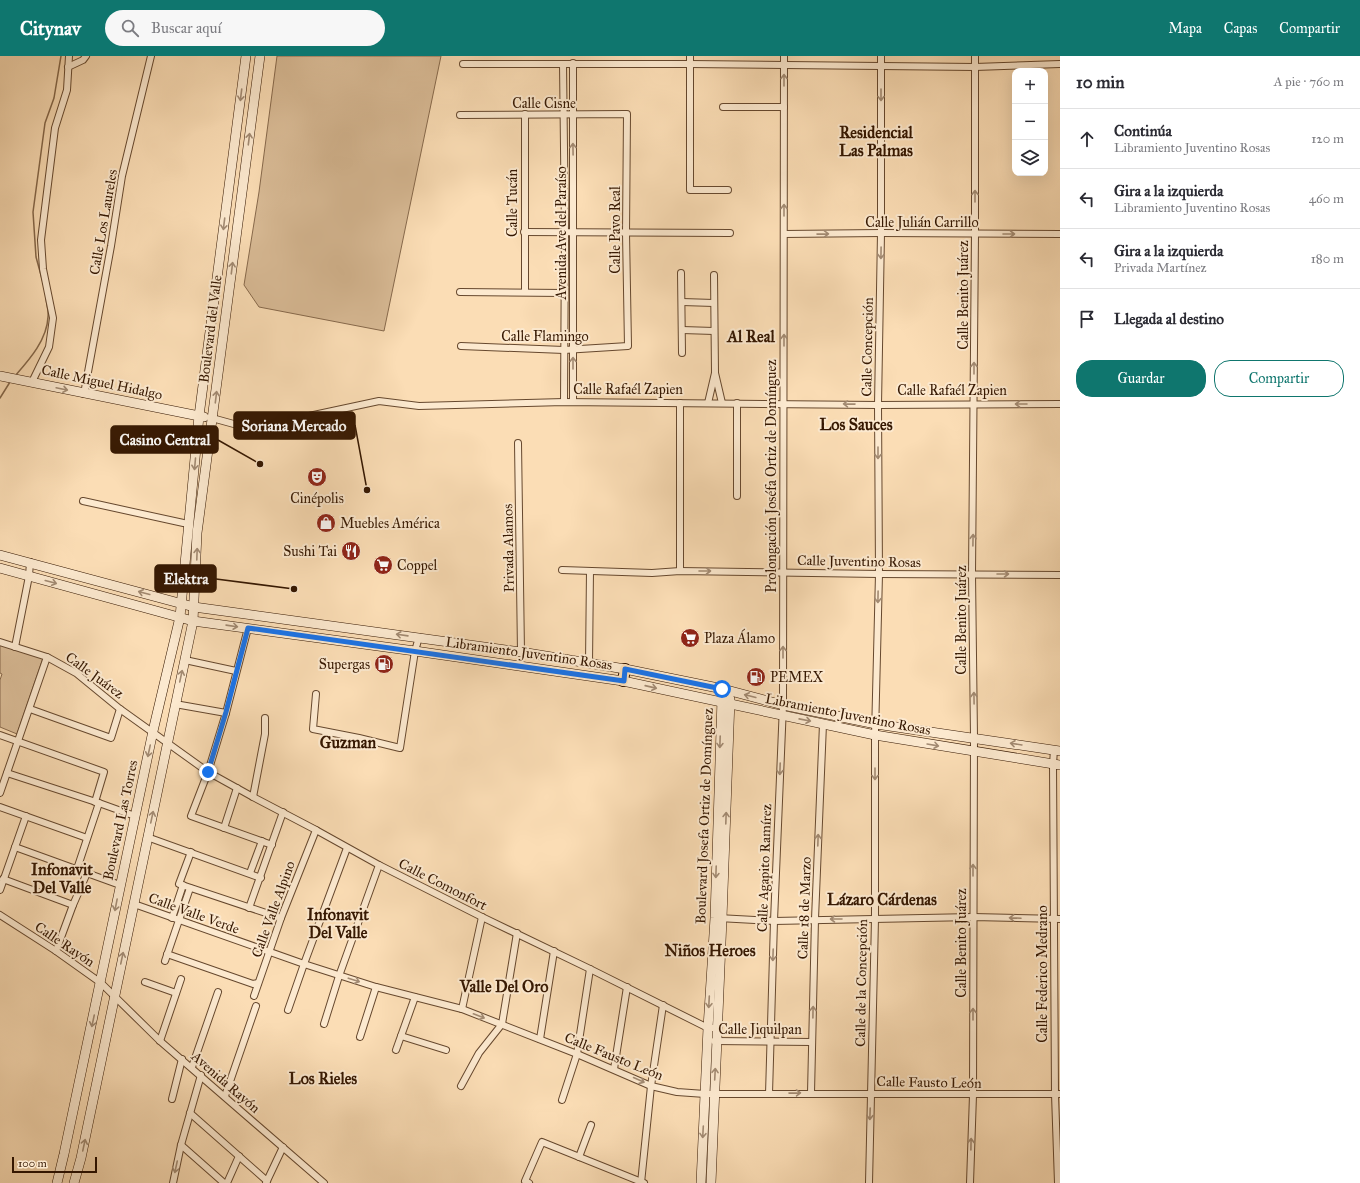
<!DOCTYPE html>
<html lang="es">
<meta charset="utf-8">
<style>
:root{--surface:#fff;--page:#f7f7f7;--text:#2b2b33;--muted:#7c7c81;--line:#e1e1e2;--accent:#0f766e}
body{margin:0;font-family:"IM FELL Great Primer",serif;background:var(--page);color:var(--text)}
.controls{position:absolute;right:12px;top:12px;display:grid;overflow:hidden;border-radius:8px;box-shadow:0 4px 16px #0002}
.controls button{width:36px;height:36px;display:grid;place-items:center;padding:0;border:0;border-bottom:1px solid var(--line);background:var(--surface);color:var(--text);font:20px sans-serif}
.scale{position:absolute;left:12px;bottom:10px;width:85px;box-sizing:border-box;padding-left:4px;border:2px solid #351701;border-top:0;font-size:11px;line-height:14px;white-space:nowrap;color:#351701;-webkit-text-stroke:3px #fce9cf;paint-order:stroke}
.stop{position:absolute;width:12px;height:12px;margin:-9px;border:3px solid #1a73e8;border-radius:50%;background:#fff}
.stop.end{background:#1a73e8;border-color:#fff;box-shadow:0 1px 4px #0008}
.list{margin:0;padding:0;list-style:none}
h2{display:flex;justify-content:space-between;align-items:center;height:52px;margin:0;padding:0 16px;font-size:17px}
h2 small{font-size:13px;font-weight:400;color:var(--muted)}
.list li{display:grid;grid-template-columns:26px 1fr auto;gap:12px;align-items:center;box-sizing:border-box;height:60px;padding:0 16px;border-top:1px solid var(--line)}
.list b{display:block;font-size:15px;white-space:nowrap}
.list p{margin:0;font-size:13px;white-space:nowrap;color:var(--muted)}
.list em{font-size:13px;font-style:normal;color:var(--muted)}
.actions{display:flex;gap:8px;padding:12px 16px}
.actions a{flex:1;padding:9px 0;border:1px solid var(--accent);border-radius:16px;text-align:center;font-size:14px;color:var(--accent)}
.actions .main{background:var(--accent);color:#fff}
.icon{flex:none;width:22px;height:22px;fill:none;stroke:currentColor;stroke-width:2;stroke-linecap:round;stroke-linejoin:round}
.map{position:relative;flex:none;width:1060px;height:1127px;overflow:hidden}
header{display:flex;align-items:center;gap:24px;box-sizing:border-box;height:56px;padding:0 20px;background:var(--accent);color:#fff}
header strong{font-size:19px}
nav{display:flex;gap:22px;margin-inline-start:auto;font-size:14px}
.search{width:280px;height:36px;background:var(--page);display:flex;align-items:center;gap:10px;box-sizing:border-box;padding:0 14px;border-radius:22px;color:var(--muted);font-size:15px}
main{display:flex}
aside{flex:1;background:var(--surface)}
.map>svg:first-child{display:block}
</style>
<header>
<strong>Citynav</strong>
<div class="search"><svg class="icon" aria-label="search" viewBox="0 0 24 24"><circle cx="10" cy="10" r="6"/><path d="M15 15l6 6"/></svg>Buscar aquí</div>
<nav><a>Mapa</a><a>Capas</a><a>Compartir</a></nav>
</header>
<main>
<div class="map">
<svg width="1060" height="1127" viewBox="0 0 1060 1127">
<rect width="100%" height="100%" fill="#fbddb5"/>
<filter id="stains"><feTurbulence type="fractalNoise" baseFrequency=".005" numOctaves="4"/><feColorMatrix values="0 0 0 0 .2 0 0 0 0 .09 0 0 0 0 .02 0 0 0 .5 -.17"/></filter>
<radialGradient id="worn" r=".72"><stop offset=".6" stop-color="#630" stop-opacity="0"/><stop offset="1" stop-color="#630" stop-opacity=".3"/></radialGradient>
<g fill="#d9bb96" stroke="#87694c">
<polygon points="277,0 441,0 384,275 259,251 244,229 259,136"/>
<polygon points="0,589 43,602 17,678 0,671 0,624 2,618 0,617"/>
</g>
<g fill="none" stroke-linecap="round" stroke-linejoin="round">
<g stroke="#846648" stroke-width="1.5">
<polyline points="44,230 36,201 33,156 45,67 54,42 61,0"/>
<path d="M15 320C29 304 47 284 48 261 49 255 46 247 46 240"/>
<polyline points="0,342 10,326"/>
</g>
<g stroke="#66482e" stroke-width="8">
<g id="street">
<polyline points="690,0 690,134 728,134"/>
<polyline points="463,8 690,8 975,11 1060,8"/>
<polyline points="563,8 565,177 564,346"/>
<polyline points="68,11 83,4 86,0"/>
<polyline points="723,51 784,51"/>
<polyline points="525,58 525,236"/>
<polyline points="460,59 627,58 626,177 628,290 564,294 461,290"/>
<polyline points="524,176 730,177"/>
<polyline points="784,178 881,177 1060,178"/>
<polyline points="681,217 682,297"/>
<polyline points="460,236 564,237"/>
<polyline points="682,246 714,247"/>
<polyline points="682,274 714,275"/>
<polyline points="715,317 722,347"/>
<polyline points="32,326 49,291 53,262 43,213 41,184 55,72 67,34 69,0"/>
<polyline points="84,338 111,190 122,120 151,0"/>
<polyline points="573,346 573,7"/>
<polyline points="708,347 715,317 714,219"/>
<polyline points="737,347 737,440"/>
<polyline points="212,362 241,370 309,360 379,345 419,350 564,346 878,349 1060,348"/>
<polyline points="518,387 521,596"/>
<polyline points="83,445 188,468"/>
<polyline points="562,514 652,517 680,515 879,518 1060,519"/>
<polyline points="680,515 680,347"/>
<polyline points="248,572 226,657 208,716 191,760 272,789"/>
<polyline points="0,586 47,601 76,617 120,653 208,716 253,741 316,774 379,809 482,861 590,913 708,972 717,972"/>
<polyline points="15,591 29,520 30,506"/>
<polyline points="185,604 236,615"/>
<polyline points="589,607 590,515"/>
<polyline points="316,638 313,673 359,682 400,692 415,595 419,581"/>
<polyline points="175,648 226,657"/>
<polyline points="30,653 111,682 120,653"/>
<polyline points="0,679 104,716 95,746"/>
<polyline points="1054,694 1053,708 1055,1038 1058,1127"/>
<polyline points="7,717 99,747 135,760"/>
<polyline points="0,737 47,601"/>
<polyline points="253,741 265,678 265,662"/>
<polyline points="0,751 87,782"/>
<polyline points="224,772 237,732"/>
<polyline points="147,781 261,822"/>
<polyline points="15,791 120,829"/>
<polyline points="191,796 179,828 281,862"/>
<polyline points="77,813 99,747"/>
<polyline points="250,817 262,785"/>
<polyline points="3,823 73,849"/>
<polyline points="0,834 26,760"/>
<polyline points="134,848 304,908 376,931 462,953 577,998 651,1030 677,1036 705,1038 1060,1038"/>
<polyline points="249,852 283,756"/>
<polyline points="0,859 56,895 101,927 160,985 324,1127"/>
<polyline points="172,862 183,829"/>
<polyline points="718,862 774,865 973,861 1060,863"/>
<polyline points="56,895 73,849 87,817"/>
<polyline points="167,898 253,928 258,927"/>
<polyline points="165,905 190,832"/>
<polyline points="145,926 176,937"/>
<polyline points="254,940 281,862 316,774"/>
<polyline points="462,953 482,861"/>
<polyline points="288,954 304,908 347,792"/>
<polyline points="324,968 339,920 379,809"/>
<polyline points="401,980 446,994"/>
<polyline points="360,981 376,931"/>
<polyline points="540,983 554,895"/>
<polyline points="160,985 181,923"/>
<polyline points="714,985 812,986"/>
<polyline points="396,994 415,941"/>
<polyline points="192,1011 218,936"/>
<polyline points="614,1013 627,931"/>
<polyline points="461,1030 479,997 502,968 517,877"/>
<polyline points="811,1037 815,863 823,668"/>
<polyline points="769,1038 774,865 783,649 784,0"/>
<polyline points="225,1040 256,950"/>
<polyline points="172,1043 182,1003"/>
<polyline points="562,1044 577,998 590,913"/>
<polyline points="190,1057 267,1125"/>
<polyline points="181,1089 224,1127"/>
<polyline points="579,1101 591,1069"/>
<polyline points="173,1127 181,1089 201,1019"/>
<polyline points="227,1127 239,1100"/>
<polyline points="266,1127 283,1091"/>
<polyline points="529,1127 525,1125 542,1086 644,1127"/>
<polyline points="641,1127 651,1030 663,949"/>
<polyline points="869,1127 875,863 875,679 879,518 878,349 881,177 881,0"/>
<polyline points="970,1127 973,1039 974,681 972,518 975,178 975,0"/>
</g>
</g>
<g stroke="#351701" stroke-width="10">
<g id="secondary">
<polyline points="0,320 204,361"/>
<polyline points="0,499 194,551 521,596 625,613 723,633 783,649 876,668 1060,695"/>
<polyline points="0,512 193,565 415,595 623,625 875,679 1060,709"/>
<polyline points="57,1127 64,1098 153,675 180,561 199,360 246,0"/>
<polyline points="74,1127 81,1102 193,565 197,477 260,0"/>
<polyline points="701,1127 708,972 715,862 722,643"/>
<polyline points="711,1127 722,862 730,643"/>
</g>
</g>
<g stroke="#351701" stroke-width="12">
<polyline id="primary" points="623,625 625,613"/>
</g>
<use href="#street" stroke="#fce9cf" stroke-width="6"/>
<use href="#secondary" stroke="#fce9cf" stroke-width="9"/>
<use href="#primary" stroke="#fbddb5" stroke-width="10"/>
</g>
<defs><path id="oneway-shaft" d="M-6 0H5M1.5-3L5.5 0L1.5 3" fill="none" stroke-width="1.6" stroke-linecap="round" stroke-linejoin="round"/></defs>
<g stroke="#a28a72">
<use href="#oneway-shaft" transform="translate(784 24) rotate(-90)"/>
<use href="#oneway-shaft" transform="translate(241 39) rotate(97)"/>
<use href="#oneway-shaft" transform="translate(881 39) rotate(90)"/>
<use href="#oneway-shaft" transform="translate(249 83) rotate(-83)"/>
<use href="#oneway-shaft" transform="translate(573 93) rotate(-91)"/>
<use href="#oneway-shaft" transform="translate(975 140) rotate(-90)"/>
<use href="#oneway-shaft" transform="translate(784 154) rotate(-90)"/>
<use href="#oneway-shaft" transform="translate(224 168) rotate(97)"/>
<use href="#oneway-shaft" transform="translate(823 178) rotate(-1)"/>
<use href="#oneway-shaft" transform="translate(1009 178)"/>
<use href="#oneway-shaft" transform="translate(881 197) rotate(91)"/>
<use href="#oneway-shaft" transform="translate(232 212) rotate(-83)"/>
<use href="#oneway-shaft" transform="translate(784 284) rotate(-90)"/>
<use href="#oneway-shaft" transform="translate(573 307) rotate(-90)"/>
<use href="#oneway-shaft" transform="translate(974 312) rotate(-90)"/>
<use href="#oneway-shaft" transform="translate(62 333) rotate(12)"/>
<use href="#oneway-shaft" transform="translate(216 341) rotate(-83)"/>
<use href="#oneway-shaft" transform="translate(849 348) rotate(-179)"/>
<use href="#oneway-shaft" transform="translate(1021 348) rotate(180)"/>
<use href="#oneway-shaft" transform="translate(878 397) rotate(90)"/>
<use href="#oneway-shaft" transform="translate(195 408) rotate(95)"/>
<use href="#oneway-shaft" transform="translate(973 484) rotate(-89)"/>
<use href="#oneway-shaft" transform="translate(197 498) rotate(-88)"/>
<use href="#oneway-shaft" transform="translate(705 515)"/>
<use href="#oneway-shaft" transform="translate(1003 518)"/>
<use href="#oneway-shaft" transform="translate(51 526) rotate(15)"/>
<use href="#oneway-shaft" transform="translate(144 537) rotate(-165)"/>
<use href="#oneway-shaft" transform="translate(878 541) rotate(91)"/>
<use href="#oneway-shaft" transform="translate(232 570) rotate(8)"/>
<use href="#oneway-shaft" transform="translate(402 579) rotate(-172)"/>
<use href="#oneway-shaft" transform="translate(783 596) rotate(-90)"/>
<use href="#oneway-shaft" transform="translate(181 620) rotate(-78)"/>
<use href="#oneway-shaft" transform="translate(651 631) rotate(13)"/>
<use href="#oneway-shaft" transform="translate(750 640) rotate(-166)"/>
<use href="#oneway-shaft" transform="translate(974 642) rotate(-91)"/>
<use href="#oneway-shaft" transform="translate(805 664) rotate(11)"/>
<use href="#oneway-shaft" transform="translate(720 686) rotate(92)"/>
<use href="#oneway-shaft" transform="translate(1016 688) rotate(-171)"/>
<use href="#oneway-shaft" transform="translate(933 689) rotate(10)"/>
<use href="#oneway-shaft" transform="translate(149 695) rotate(102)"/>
<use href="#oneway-shaft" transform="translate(780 713) rotate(92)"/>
<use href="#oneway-shaft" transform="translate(875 718) rotate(90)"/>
<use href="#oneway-shaft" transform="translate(152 761) rotate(-78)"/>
<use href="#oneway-shaft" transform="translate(726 762) rotate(-88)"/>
<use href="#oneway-shaft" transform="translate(818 784) rotate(-88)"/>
<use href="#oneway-shaft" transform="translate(973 814) rotate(-90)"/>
<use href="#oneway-shaft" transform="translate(716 816) rotate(92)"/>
<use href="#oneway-shaft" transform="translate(116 849) rotate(101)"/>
<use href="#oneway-shaft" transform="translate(1015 862) rotate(-178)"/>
<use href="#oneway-shaft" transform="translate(836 863) rotate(-180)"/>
<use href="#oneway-shaft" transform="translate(773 899) rotate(92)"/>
<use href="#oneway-shaft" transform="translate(122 902) rotate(-78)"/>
<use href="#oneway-shaft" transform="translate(354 924) rotate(18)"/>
<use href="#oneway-shaft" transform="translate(709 946) rotate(93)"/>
<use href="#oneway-shaft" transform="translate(813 956) rotate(-89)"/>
<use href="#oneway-shaft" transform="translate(973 958) rotate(-90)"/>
<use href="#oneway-shaft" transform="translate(479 960) rotate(21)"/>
<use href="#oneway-shaft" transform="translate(93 965) rotate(102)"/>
<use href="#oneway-shaft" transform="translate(715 1018) rotate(-87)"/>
<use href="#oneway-shaft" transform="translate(639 1024) rotate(24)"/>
<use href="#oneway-shaft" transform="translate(795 1037) rotate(-1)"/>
<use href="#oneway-shaft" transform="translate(870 1058) rotate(92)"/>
<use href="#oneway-shaft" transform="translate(703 1076) rotate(93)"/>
<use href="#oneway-shaft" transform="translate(971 1088) rotate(-89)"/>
<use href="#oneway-shaft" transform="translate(84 1089) rotate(-78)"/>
<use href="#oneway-shaft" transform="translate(176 1111) rotate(102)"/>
</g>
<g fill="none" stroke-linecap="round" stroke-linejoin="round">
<polyline stroke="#1a73e8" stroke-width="5" points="208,716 226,656 248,572 624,625 625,613 722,633"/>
</g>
<defs>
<g id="theatre-disc" transform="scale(1)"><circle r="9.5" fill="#8f2418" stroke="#fce9cf"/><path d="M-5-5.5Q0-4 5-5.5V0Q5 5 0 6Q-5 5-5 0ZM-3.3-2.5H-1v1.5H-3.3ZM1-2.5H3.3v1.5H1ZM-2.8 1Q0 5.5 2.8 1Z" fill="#fff"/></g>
<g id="shop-disc" transform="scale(1)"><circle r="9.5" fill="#8f2418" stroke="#fce9cf"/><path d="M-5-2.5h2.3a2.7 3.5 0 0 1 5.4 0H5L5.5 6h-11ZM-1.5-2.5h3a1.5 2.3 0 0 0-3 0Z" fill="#fff"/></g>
<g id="restaurant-disc" transform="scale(1)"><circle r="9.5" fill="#8f2418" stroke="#fce9cf"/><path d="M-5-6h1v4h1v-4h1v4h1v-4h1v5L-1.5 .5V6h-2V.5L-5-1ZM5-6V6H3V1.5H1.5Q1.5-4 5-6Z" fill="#fff"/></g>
<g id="supermarket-disc" transform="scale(1)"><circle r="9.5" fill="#8f2418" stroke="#fce9cf"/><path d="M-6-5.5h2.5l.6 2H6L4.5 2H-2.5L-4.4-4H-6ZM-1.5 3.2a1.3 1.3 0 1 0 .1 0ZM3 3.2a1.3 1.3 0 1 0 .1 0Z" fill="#fff"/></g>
<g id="fuel-disc" transform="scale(1)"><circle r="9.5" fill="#8f2418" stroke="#fce9cf"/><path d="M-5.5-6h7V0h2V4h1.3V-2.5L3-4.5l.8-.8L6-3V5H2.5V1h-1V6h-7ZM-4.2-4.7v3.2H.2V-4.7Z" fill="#fff"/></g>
</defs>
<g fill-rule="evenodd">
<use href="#theatre-disc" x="317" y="421"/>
<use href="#shop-disc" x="326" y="467"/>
<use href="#restaurant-disc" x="351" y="495"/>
<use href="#supermarket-disc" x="383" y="509"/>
<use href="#supermarket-disc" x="690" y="582"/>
<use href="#fuel-disc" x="384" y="608"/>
<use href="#fuel-disc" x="756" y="621"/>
</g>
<g text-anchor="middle" stroke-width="4" stroke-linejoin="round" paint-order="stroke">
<g font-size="14" fill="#351701" stroke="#fce9cf">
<text x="544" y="52">Calle Cisne</text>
<text transform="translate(512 147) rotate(-90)" y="5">Calle Tucán</text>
<text transform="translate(103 166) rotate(-80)" y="5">Calle Los Laureles</text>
<text x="922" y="171">Calle Julián Carrillo</text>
<text transform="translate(615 174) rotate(-90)" y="5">Calle Pavo Real</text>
<text transform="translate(561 177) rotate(-90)" y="5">Avenida Ave del Paraíso</text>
<text transform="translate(963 239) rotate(-90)" y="5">Calle Benito Juárez</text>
<text transform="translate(210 273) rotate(-83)" y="5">Boulevard del Valle</text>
<text x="545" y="285">Calle Flamingo</text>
<text transform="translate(867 291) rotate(-89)" y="5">Calle Concepción</text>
<text transform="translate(102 326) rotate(12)" y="5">Calle Miguel Hidalgo</text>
<text x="628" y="338">Calle Rafaél Zapien</text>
<text x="952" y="339">Calle Rafaél Zapien</text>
<text transform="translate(771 420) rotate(-90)" y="5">Prolongación Joséfa Ortiz de Domínguez</text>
<text transform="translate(508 492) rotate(-91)" y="5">Privada Alamos</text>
<text transform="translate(859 505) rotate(1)" y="5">Calle Juventino Rosas</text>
<text transform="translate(961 564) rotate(-90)" y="5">Calle Benito Juárez</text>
<text transform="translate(529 597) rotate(8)" y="5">Libramiento Juventino Rosas</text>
<text transform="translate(95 619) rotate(36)" y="5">Calle Juárez</text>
<text transform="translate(848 658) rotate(11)" y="5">Libramiento Juventino Rosas</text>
<text transform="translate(704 760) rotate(-88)" y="5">Boulevard Josefa Ortiz de Domínguez</text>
<text transform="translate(120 764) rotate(-78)" y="5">Boulevard Las Torres</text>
<text transform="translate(764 812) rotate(-88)" y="5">Calle Agapito Ramírez</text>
<text transform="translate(443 828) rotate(27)" y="5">Calle Comonfort</text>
<text transform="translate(804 852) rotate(-88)" y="5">Calle 18 de Marzo</text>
<text transform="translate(273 853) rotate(-70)" y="5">Calle Valle Alpino</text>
<text transform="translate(194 857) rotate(20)" y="5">Calle Valle Verde</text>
<text transform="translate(961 887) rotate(-90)" y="5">Calle Benito Juárez</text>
<text transform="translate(65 888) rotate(34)" y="5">Calle Rayón</text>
<text transform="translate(1042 918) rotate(-90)" y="5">Calle Federico Medrano</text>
<text transform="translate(861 927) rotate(-89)" y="5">Calle de la Concepción</text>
<text x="760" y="978">Calle Jiquilpan</text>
<text transform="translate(614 1000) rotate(22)" y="5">Calle Fausto León</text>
<text transform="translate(226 1026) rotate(41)" y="5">Avenida Rayón</text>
<text transform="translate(929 1026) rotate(1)" y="5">Calle Fausto León</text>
</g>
<g font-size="14" fill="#351701" stroke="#fce9cf" text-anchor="start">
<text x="317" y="447" text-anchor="middle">Cinépolis</text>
<text x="340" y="472">Muebles América</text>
<text x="337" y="500" text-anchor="end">Sushi Tai</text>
<text x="397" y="514">Coppel</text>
<text x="704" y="587">Plaza Álamo</text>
<text x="370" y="613" text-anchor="end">Supergas</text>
<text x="770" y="626">PEMEX</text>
</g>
<g font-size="16" font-weight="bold" fill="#351701" stroke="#fce9cf">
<text x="876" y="82">Residencial<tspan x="876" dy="18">Las Palmas</tspan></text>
<text x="751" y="286">Al Real</text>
<text x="856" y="374">Los Sauces</text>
<text x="348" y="692">Guzman</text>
<text x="62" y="819">Infonavit<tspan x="62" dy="18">Del Valle</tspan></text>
<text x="882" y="849">Lázaro Cárdenas</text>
<text x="338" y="864">Infonavit<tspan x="338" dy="18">Del Valle</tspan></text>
<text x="710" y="900">Niños Heroes</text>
<text x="504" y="936">Valle Del Oro</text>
<text x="323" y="1028">Los Rieles</text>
</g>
</g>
<path fill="none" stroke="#351701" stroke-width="1.5" d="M367 434L355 369M260 408L218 384M294 533L216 523"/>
<g fill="#351701" stroke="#fce9cf" stroke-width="1.5">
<circle cx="367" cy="434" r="4"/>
<circle cx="260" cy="408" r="4"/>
<circle cx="294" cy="533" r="4"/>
</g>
<g fill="#351701" stroke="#351701" stroke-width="1.5">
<rect x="234" y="356" width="121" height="27" rx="4"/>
<rect x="111" y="370" width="107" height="27" rx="4"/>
<rect x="155" y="509" width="61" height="27" rx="4"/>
</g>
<g font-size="15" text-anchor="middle" font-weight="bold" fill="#fff">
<text x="294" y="375">Soriana Mercado</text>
<text x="165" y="389">Casino Central</text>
<text x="186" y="528">Elektra</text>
</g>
<rect width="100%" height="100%" filter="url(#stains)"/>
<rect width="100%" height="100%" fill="url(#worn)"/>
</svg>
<div class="controls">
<button>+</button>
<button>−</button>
<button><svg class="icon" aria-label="layers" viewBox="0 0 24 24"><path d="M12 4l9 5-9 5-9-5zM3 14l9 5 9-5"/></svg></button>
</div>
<div class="scale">100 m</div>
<div class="stop" style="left:722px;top:633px"></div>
<div class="stop end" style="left:208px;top:716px"></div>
</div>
<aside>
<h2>10 min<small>A pie · 760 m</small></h2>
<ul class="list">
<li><svg class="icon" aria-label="ahead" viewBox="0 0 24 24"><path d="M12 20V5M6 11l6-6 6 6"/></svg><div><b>Continúa</b><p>Libramiento Juventino Rosas</p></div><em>120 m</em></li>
<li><svg class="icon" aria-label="left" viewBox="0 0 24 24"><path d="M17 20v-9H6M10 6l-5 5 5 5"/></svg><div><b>Gira a la izquierda</b><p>Libramiento Juventino Rosas</p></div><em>460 m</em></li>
<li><svg class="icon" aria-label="left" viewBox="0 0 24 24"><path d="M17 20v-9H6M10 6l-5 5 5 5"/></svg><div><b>Gira a la izquierda</b><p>Privada Martínez</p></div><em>180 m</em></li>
<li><svg class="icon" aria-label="arrive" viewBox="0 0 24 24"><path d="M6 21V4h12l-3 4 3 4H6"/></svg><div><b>Llegada al destino</b></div></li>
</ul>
<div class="actions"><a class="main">Guardar</a><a>Compartir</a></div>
</aside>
</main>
